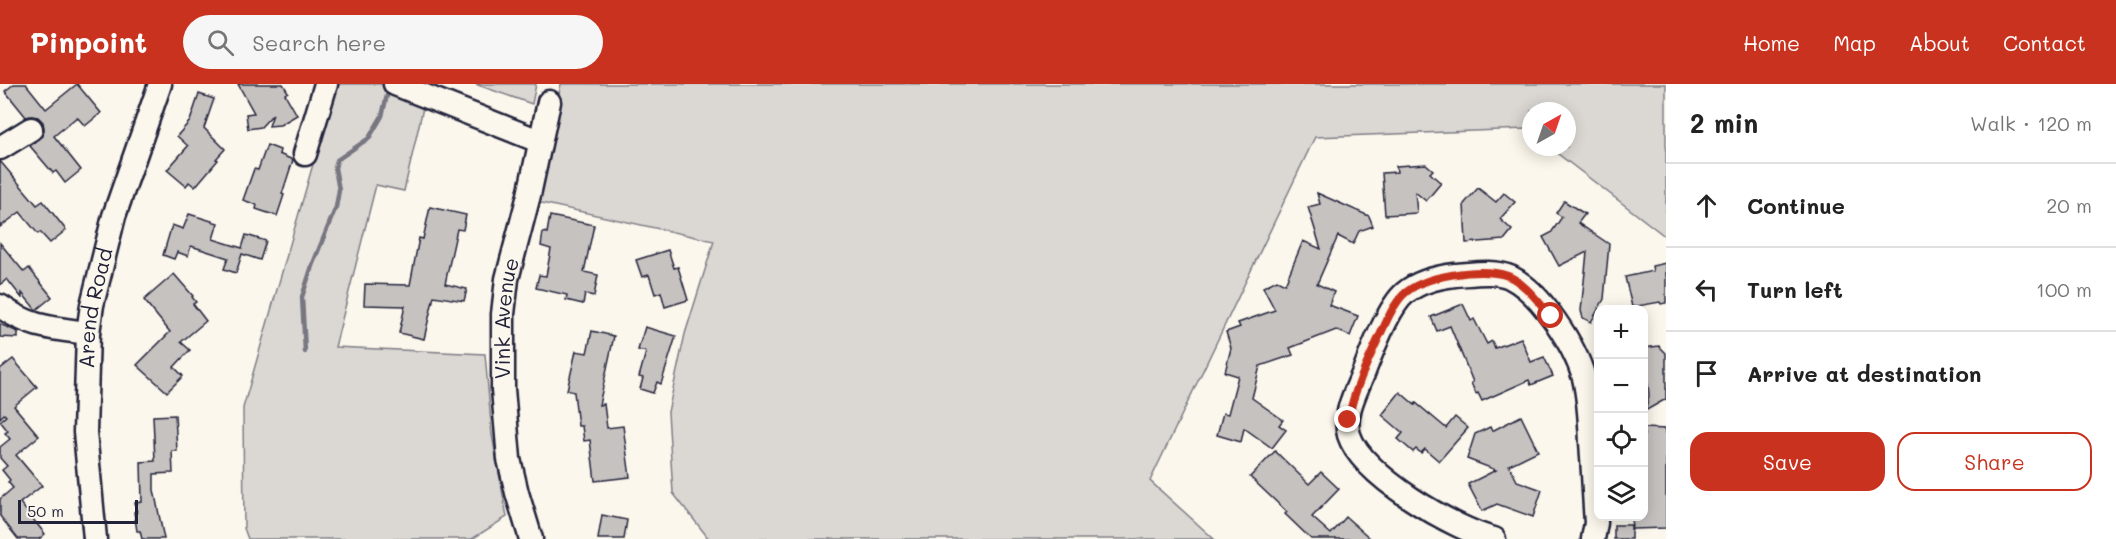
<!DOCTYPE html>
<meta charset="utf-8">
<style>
:root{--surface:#fff;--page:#f6f6f6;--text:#222;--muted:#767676;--line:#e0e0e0;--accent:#c8321e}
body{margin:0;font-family:Mali,sans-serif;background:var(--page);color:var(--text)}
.controls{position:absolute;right:18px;bottom:18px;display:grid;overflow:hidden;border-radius:12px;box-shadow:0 3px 15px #0003}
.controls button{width:54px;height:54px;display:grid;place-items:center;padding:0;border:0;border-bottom:2px solid var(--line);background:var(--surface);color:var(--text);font:30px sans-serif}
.compass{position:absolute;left:1522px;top:18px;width:54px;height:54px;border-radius:50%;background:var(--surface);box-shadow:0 3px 15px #0003;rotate:40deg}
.scale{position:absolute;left:18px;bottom:15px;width:120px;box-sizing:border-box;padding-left:6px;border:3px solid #22223b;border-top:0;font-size:16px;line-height:21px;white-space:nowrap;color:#22223b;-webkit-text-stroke:4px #fbf7ec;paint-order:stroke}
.stop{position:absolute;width:18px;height:18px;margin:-14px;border:4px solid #c8321e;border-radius:50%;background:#fff}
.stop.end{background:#c8321e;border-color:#fff;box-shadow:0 2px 6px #0008}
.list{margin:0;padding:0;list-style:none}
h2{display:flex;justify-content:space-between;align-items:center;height:78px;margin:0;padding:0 24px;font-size:26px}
h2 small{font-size:20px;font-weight:400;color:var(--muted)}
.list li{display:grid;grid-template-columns:39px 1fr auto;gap:18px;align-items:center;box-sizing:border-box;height:84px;padding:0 24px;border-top:2px solid var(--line)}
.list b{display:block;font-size:22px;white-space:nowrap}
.list em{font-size:20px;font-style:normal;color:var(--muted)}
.actions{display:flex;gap:12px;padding:18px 24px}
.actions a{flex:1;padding:14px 0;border:2px solid var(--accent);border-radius:18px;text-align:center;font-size:21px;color:var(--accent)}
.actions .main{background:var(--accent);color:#fff}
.icon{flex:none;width:33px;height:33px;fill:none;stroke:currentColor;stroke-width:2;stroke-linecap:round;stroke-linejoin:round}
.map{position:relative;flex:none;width:1666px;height:455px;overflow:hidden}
header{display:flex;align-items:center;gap:36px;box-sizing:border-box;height:84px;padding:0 30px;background:var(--accent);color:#fff}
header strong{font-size:28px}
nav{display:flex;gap:33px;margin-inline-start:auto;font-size:21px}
.search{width:420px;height:54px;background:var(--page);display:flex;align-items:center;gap:15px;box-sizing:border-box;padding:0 21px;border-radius:33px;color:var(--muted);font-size:22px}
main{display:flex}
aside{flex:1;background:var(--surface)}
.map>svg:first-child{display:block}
</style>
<header>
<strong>Pinpoint</strong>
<div class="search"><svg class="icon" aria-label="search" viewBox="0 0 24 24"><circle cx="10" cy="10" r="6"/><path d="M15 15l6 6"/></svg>Search here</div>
<nav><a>Home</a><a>Map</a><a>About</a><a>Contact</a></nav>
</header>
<main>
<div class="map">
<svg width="1666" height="455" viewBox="0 0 1666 455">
<rect width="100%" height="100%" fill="#fbf7ec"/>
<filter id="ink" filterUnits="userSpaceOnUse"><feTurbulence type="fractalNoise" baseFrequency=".0167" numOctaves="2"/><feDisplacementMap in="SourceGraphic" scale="12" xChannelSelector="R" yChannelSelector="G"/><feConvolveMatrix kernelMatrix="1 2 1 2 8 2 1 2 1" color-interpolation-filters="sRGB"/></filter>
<g filter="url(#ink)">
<g fill="#dbd8d3" stroke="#7e7d87" stroke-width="1.5">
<polygon points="336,0 386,0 425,15 404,107 376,101 335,263 485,270 492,351 507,433 472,455 248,455 244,444 243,324"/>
<polygon points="475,0 536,0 532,20"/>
<polygon points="561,0 1666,0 1666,153 1549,63 1567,63 1567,27 1531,27 1531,49 1526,45 1315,53 1150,397 1214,455 709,455 673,409 668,328 685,250 714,157 537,118"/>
</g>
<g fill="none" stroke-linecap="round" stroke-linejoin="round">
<polyline stroke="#787681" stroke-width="4.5" points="305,268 302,213 312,182 336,123 339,106 335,84 337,76 369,54 382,32 389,3"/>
</g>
<g fill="#c6c2c0" stroke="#22223b" stroke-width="1.5">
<polygon points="14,0 26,0 46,25 77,0 101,29 85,42 77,33 54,52 81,86 65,99 56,87 53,89 30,62 43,52 44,44 43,38 38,33 31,32 26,33 5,7"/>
<polygon points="238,0 283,0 288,8 285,10 297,31 280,41 269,42 273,30 261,43 248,45 246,30 254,29"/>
<polygon points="199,10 214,15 204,44 225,65 216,75 218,76 195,103 189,98 186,102 167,86 188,62 177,52 190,37"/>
<polygon points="267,61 280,66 279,70 293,76 282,110 284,111 277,132 256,125 257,121 243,116 254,85 258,86"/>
<polygon points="0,77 37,121 43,117 66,146 50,159 40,148 38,150 20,128 0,143"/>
<polygon points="1426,80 1433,86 1430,89 1441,99 1426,117 1415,108 1417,129 1385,131 1382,89 1397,88 1396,82"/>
<polygon points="1478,104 1496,118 1504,109 1515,118 1500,135 1512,146 1504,156 1466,159 1464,120"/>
<polygon points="1317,109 1369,132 1373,142 1359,147 1353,160 1338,152 1317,200 1334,208 1329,221 1358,232 1350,252 1336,246 1290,264 1293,271 1260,282 1252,314 1283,336 1279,341 1286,346 1272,364 1244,344 1241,358 1217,351 1223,329 1228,330 1238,292 1225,288 1231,264 1226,248 1240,243 1238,239 1275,226 1263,203 1277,196 1285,200 1303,157 1321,165 1308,123 1320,120"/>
<polygon points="1564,117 1585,130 1578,139 1609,160 1604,215 1591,238 1583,234 1581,227 1587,168 1559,182 1543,153 1551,149 1562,133 1556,129"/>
<polygon points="430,123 466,131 463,146 457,145 445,200 467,205 464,217 434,212 424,255 399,249 405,222 364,221 365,200 410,201 419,154 423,155"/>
<polygon points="189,130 218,139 213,155 242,164 246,151 266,157 260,176 242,170 236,189 224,185 228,174 191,162 188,172 177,168 174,175 163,171 172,141 183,145"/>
<polygon points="550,132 594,141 584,188 598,191 594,212 585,210 583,220 566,216 567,211 536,204 539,191 546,192 551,165 541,162 543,148 547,149"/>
<polygon points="0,159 24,188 29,184 52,213 36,226 22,209 22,214 7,195 0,201"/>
<polygon points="668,166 674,184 678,183 688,216 665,223 661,208 655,210 649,191 642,193 636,176"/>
<polygon points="1666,179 1666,219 1661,220 1660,218 1632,223 1625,193 1653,187 1652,182"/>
<polygon points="174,190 193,212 192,213 196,218 193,220 206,237 181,258 190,266 174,283 183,292 167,308 137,281 170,248 144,216"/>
<polygon points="1463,220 1471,237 1474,235 1487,260 1492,257 1495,264 1521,254 1531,278 1544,273 1553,292 1531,301 1529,296 1482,317 1478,309 1476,310 1471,299 1473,298 1450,242 1437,247 1431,233"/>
<polygon points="0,240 18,248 18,254 0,253"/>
<polygon points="645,243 676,252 661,300 657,298 653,309 640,305 643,294 639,293 646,268 638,266"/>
<polygon points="592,247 614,252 599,321 604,320 607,344 623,342 630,393 595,397 590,356 584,357 582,342 578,342 574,308 567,306 576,267 587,269"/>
<polygon points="1659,262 1666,269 1666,315 1645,327 1649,312 1648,300 1644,299 1644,264"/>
<polygon points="13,275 37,303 14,322 39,352 16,371 42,402 20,419 45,450 39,455 18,455 0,432 0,415 13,404 8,398 10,396 2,386 7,382 0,374 0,363 10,355 5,349 8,347 0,337 6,332 4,330 0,334 0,285"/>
<polygon points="1400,308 1415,321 1416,319 1446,344 1455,333 1468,344 1439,377 1425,365 1421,369 1416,365 1413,368 1398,355 1403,349 1382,331"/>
<polygon points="175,331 177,367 172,367 173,389 154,390 154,406 164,455 142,455 140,447 137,447 134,428 137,428 135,419 142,418 141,378 155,377 153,332"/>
<polygon points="1521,332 1538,367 1509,381 1517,397 1542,406 1533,433 1497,420 1482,427 1468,400 1496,386 1467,375 1475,350 1490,343 1492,347"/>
<polygon points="1644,344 1666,345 1666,444 1632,445 1631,432 1644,432"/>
<polygon points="1275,367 1309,400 1321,388 1339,405 1312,433 1331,450 1346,433 1371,455 1311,455 1285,430 1287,428 1250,393"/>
<polygon points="602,431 627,436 624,455 598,455"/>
<rect x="1614" y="441" width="17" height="14"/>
</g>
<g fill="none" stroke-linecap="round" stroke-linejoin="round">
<g stroke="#22223b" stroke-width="27">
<g id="minor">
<polyline points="395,0 539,57"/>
<polyline points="0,64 31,45"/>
<polyline points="305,70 326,0"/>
<path d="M0 222C31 244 51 244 88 249"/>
<path id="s1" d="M95 455 85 348 88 249 92 221 114 132 160 0"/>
<path id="s2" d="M531 455 517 409 509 375 503 305V230L507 195 529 111 549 18"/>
<path d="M1494 455C1454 445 1362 392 1349 351 1343 331 1356 307 1363 290 1371 269 1389 222 1405 209 1418 198 1438 193 1455 191 1472 190 1494 186 1510 193 1541 208 1575 262 1584 294 1589 315 1590 336 1591 358 1593 385 1594 412 1596 439L1593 455"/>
</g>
</g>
<use href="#minor" stroke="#fbf7ec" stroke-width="22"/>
</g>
</g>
<g fill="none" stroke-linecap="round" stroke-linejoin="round" filter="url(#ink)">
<path stroke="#c8321e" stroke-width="8" d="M1348 336C1354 306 1367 279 1380 251 1387 237 1392 222 1403 211 1423 191 1481 183 1508 192 1525 199 1539 219 1551 232"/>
</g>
<g text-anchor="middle" stroke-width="4.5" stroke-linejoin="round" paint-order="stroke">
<g font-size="21" fill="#22223b" stroke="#fbf7ec">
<text dy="7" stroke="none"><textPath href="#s1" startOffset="232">Arend Road</textPath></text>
<text dy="7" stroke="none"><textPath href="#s2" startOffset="224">Vink Avenue</textPath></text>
</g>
</g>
</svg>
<div class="controls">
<button>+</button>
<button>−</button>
<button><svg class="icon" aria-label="locate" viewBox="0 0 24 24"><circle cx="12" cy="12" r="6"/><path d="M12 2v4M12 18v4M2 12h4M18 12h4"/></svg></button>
<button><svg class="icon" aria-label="layers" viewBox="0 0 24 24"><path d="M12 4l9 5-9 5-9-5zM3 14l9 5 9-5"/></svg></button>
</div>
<svg class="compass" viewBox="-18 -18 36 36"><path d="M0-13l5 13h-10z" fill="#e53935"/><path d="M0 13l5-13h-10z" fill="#767676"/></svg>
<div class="scale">50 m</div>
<div class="stop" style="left:1551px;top:232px"></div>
<div class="stop end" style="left:1348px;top:336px"></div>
</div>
<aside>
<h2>2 min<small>Walk · 120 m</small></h2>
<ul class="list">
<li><svg class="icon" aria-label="ahead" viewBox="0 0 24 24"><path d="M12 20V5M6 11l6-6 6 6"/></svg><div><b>Continue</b></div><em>20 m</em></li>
<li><svg class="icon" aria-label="left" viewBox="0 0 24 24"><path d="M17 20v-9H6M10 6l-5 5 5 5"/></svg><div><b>Turn left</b></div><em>100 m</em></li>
<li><svg class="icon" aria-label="arrive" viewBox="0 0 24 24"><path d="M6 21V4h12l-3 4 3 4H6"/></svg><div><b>Arrive at destination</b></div></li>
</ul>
<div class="actions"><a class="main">Save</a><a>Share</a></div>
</aside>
</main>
